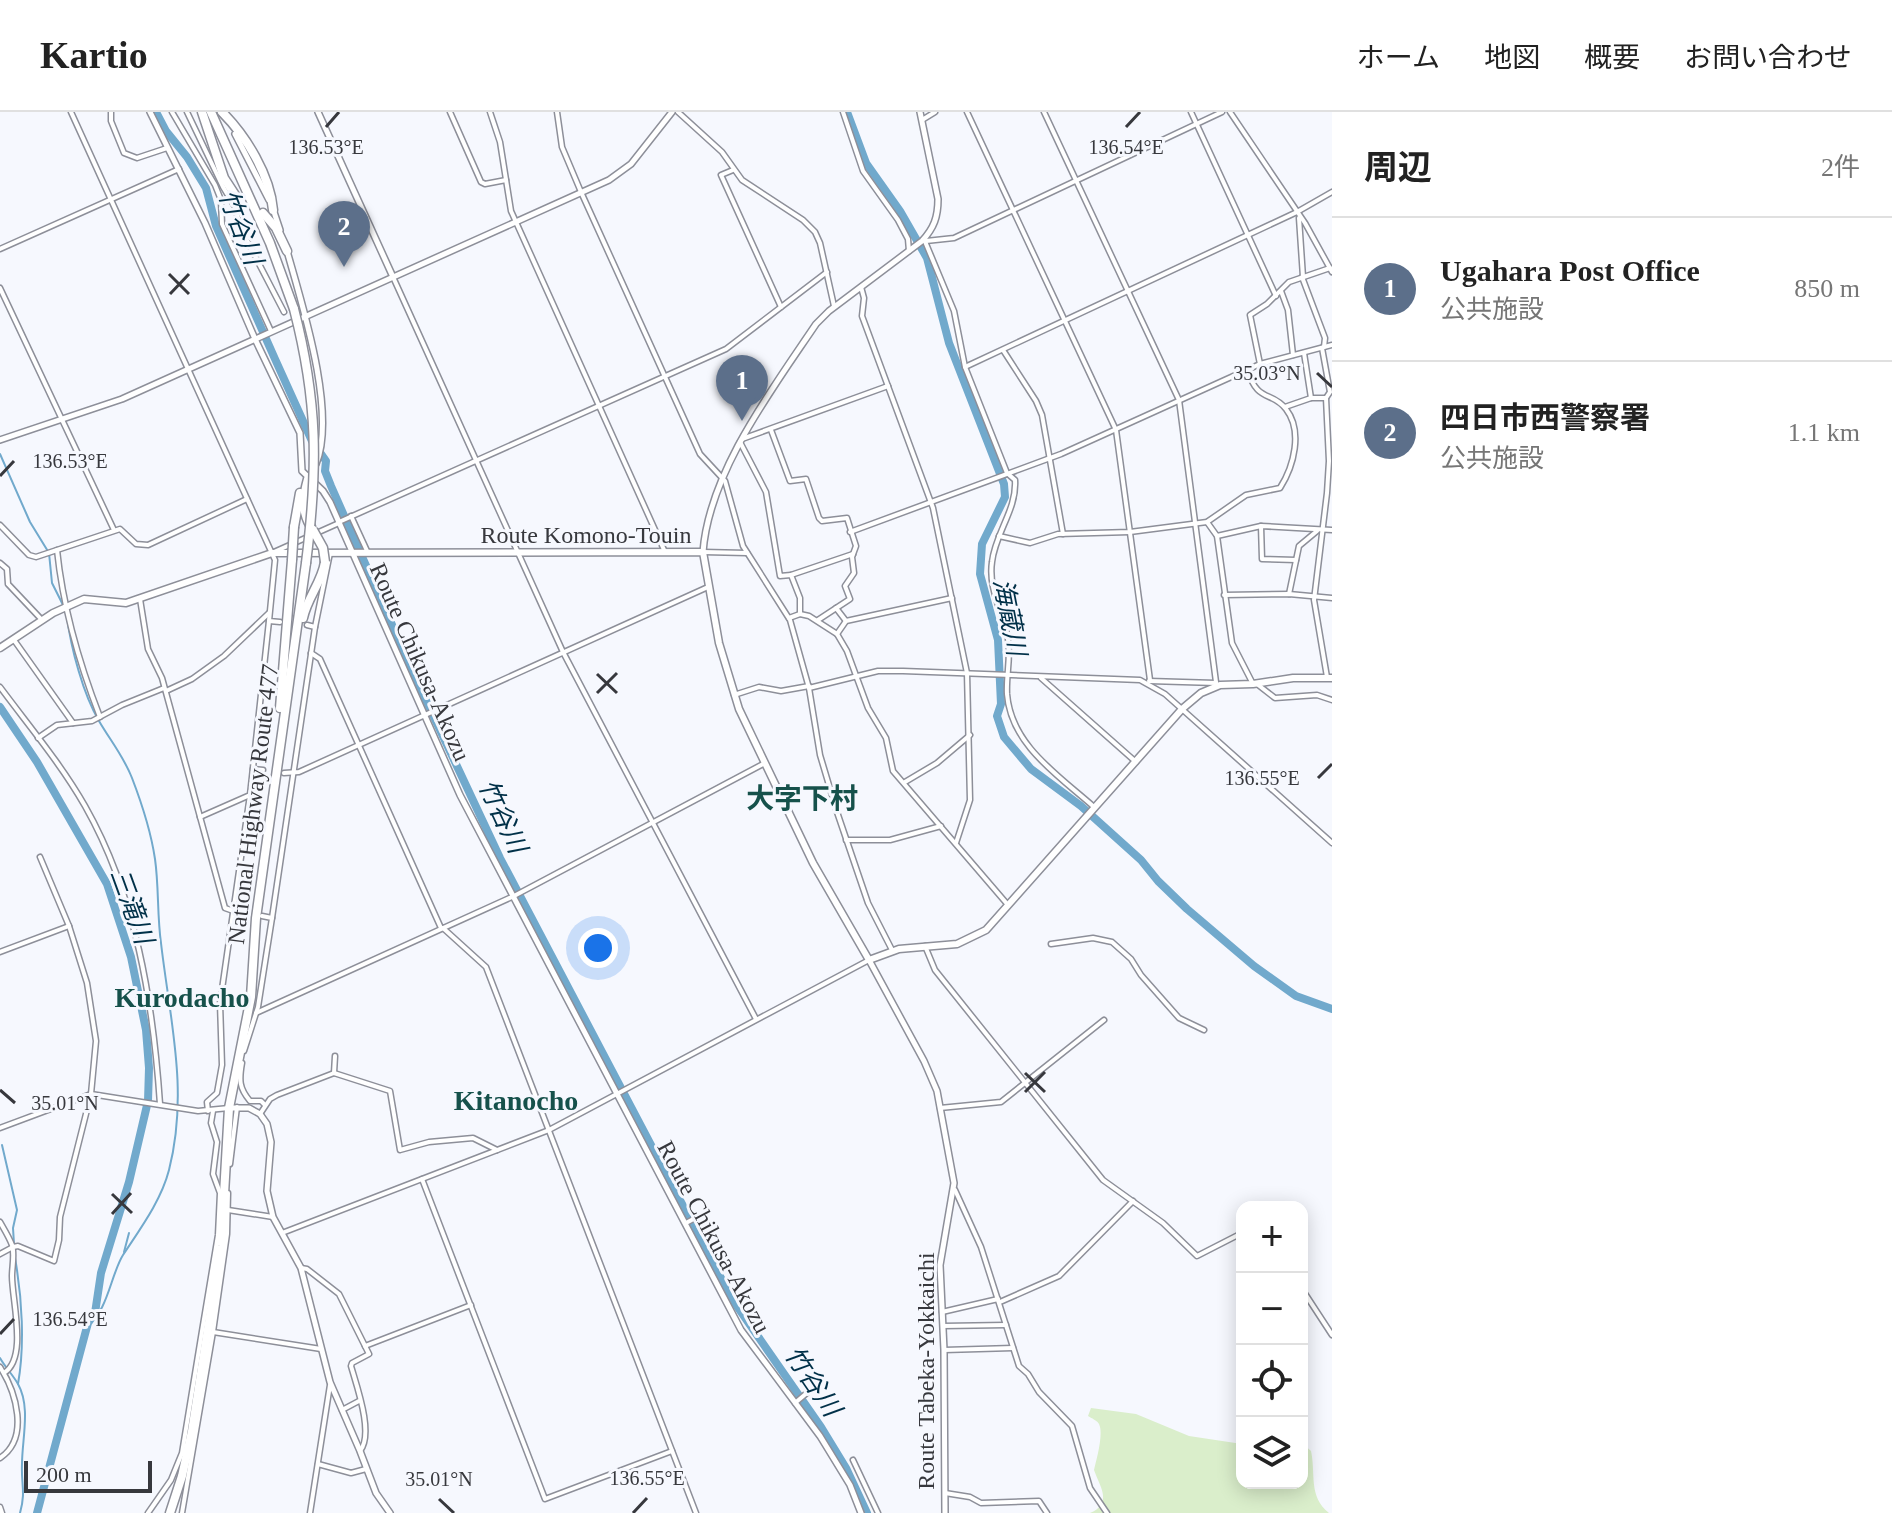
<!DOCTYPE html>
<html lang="ja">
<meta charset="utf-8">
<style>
:root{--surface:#fff;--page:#f2f2f2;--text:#222;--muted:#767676;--line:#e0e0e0;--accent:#111827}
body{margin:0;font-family:"Times New Roman","Noto Sans JP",serif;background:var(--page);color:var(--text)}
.controls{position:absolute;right:24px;bottom:24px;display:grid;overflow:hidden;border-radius:16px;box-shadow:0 4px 20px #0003}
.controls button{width:72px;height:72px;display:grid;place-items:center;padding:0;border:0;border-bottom:2px solid var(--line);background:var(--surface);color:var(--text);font:40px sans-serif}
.scale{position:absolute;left:24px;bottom:20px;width:128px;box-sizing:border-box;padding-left:8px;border:4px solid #37383d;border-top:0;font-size:22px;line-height:28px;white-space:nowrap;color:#37383d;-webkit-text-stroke:6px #f6f8fe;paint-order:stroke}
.you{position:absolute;left:598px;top:836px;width:28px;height:28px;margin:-20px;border:6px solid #fff;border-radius:50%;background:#1a73e8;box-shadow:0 0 0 12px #1a73e833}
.badge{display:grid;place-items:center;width:52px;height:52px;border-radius:50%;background:var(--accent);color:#fff;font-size:26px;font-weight:700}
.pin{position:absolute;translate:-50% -66px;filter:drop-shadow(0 2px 4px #0008)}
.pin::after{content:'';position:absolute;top:42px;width:28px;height:24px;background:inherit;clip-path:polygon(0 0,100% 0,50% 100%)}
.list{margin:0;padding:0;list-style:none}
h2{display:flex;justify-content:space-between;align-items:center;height:104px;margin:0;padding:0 32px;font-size:34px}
h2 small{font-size:26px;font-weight:400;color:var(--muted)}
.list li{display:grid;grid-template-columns:52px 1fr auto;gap:24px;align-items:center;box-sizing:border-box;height:144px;padding:0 32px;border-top:2px solid var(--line)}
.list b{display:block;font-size:30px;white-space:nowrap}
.list p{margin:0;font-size:26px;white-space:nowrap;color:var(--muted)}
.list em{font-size:26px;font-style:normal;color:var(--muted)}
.icon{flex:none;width:44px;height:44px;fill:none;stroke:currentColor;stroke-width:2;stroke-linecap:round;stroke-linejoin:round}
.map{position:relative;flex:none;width:1332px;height:1401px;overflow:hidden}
header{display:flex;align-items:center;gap:48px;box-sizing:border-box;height:112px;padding:0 40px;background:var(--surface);border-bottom:2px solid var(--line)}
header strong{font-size:38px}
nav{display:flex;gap:44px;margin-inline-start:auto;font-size:28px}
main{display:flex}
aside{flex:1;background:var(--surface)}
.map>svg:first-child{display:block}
</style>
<header>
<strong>Kartio</strong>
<nav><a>ホーム</a><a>地図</a><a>概要</a><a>お問い合わせ</a></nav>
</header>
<main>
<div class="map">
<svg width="1332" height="1401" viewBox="0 0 1332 1401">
<rect width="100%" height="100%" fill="#f6f8fe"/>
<path fill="#daeecb" d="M1091 1296 1136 1302 1189 1324 1242 1332V1371H1302V1331L1311 1339C1316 1362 1308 1384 1329 1401H1090C1113 1391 1100 1375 1094 1358 1096 1349 1104 1322 1099 1312 1098 1309 1091 1306 1088 1304Z"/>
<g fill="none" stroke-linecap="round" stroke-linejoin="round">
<g stroke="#71a9cc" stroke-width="2">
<polyline points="0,342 30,410 49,441 52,471 64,495"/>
<path d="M67 505C71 536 83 582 99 609 110 628 124 645 132 666 142 692 151 720 155 747 159 775 157 803 161 831 170 909 189 979 169 1058 161 1089 140 1117 123 1143 111 1162 107 1202 88 1211"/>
<polyline points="2,1033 17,1098 13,1116 14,1132"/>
<polyline points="124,1140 129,1121"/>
<path d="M15 1146C22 1185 25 1233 18 1272"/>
<path d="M0 1246C5 1255 13 1263 18 1272 31 1295 22 1327 22 1352 21 1372 26 1380 20 1401"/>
</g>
<g stroke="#71a9cc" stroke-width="8">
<polyline points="156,0 166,19 187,45 206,76 216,114 275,247 312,329 326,349 325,359 331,374 411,556 500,746 732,1187 821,1315 846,1356 867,1401"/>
<polyline points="847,0 866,51 900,99 927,146 949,231 1004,372 1005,385 982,432 980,462 998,528 1001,592 997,604 1004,625 1031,657 1081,694 1141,748 1158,769 1187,797 1254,854 1296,884 1332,897"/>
<polyline points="0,595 37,650 107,772 131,845 146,918 149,956 148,989 129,1070 101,1161 95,1201 88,1211 37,1401"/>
</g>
<g stroke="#8d8f99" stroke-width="7">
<g id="street">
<polyline points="71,0 275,448 269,509 280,510"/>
<polyline points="111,0 111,9 124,41 137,46 167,36"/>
<polyline points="172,0 215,73 221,88 222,112 271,219"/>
<polyline points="187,0 223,75 235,95 241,117 284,200"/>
<polyline points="450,0 481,70 485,72 506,68"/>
<polyline points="490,0 500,30 511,99 665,440"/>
<polyline points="557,0 562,35 581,80"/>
<polyline points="678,0 722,40 742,68 803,108 815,120 820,131 834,194"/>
<polyline points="843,0 863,59 898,108 908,127 909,139"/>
<polyline points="967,0 1116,318 1150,568"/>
<polyline points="1044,0 1179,288 1216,570"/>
<polyline points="1191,0 1276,184"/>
<polyline points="1230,0 1305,111 1332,160"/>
<polyline points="922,8 935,0"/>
<polyline points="733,58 721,63 781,195"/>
<polyline points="581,80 700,342 725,369 743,434 790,508 809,576 820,643 837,700 868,791 892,838"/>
<polyline points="1299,106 1303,165"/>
<path d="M924 127 954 199 965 255 1007 361 1015 368C1017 398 995 421 992 450 988 477 1003 501 1008 527 1011 546 1006 563 1007 582 1011 633 1058 663 1094 695"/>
<polyline points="926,129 954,126 1222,0"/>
<polyline points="0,137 179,57"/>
<polyline points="393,165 563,540 756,907"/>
<polyline points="1302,165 1325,226 1324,235"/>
<polyline points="861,175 864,186 862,204 933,396 967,561 970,688 956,731"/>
<polyline points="0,176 114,418"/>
<polyline points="1281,179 1288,198 1293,243"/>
<polyline points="1322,236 1330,280 1326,286 1329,349 1327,381 1314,488 1327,565"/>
<polyline points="1003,238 1036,289 1042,303 1063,422"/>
<polyline points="1304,241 1311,286 1326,286"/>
<polyline points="1260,252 1250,203 1267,192 1289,170 1330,156"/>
<polyline points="965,255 1297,100 1332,80"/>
<polyline points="1285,295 1311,286"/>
<polyline points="771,318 790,369 806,367 819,406 822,409 847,406 856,434 852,445 854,461 845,474 850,487 818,508"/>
<polyline points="742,327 888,274"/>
<polyline points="740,330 766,380 780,464 791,463 800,486 800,502"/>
<polyline points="351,404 368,441"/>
<polyline points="339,410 726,237 827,160"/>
<polyline points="1207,410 1217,424 1232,531 1253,572"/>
<polyline points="0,413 29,443 36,445 120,417 136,432 148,433 247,387"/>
<polyline points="1261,414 1262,447 1296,448"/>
<polyline points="850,420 1061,342 1260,252 1332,233"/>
<path d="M999 424 1030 431 1058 422 1130 420 1207 410 1246 383 1280 376C1294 354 1303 319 1286 297 1271 278 1258 292 1247 257"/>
<polyline points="1217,424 1261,414 1332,418"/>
<path d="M57 438C63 496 79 551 100 605"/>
<polyline points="274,440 339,411"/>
<polyline points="703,440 747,441"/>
<polyline points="0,451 7,457 8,472 42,508"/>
<polyline points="791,463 853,442"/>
<polyline points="1289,482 1299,434 1317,419"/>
<polyline points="1224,483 1289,482 1332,486"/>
<polyline points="140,487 148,537 162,566 225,796 242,802"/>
<polyline points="836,496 846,509"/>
<polyline points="789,506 800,502 809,504 837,522 847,539 868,596 886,626 893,659 1008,793"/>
<polyline points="315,515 330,441"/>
<polyline points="837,522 846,509 952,486"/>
<polyline points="14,528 73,611"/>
<polyline points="311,541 320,547 441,816"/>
<polyline points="1041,566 1136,650"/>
<polyline points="1149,569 1216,571"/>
<polyline points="1257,572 1275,586 1317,583 1332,588"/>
<path d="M0 575C29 614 61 652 85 694 136 784 153 889 160 992"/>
<polyline points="809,576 878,559 903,559 1140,568 1165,582 1332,731"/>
<polyline points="166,579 192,567 224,544 269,501"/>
<polyline points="734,583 759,575 781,579 809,574"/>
<polyline points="38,626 57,613 92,609 122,593 164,576"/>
<polyline points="253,657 263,658"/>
<polyline points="284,661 299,660 708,475"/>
<polyline points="905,670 937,651 970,623"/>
<polyline points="200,705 250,683 269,509"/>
<polyline points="846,728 890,728 941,714"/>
<polyline points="272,806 315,515 307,513"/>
<polyline points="443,816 486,855 696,1401"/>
<polyline points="1051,832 1093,826 1112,830 1131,847 1141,863 1179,906 1204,918"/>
<polyline points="925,834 935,858 1103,1068 1163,1111 1197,1144 1242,1121"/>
<polyline points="0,840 69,814"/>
<polyline points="256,901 514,784 765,651"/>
<polyline points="244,939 258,895 272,806 262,804"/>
<path d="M242 951C239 968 239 976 250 989H261L265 993"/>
<polyline points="334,961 335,944"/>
<polyline points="940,996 1001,990 1104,908"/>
<polyline points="208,999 207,990 217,981 222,953 220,891 250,683"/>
<polyline points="260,1002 270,987 277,983 334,961 390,979 400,1038 429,1030 473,1026 497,1038"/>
<polyline points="0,1016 91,982 198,999 229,996"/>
<polyline points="230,1052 237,995"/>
<polyline points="422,1067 545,1387 672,1339"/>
<polyline points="955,1078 981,1135 1019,1254 1028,1262 1039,1280 1072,1314 1090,1376 1107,1401"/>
<polyline points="228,1098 273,1105"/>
<path d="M0 1110C4 1117 9 1125 12 1133 15 1142 12 1155 12 1164 12 1189 28 1246 4 1261"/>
<polyline points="686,1111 699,1104"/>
<polyline points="282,1121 549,1018 869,848"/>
<polyline points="0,1142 13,1135 18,1134 54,1149 59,1128 60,1105 91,982 96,929 87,871 69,814 40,745"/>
<path d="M301 1156 307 1157 339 1182 369 1242 352 1251 351 1254C357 1275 374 1322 360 1339"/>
<polyline points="1302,1177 1332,1223"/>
<polyline points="1000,1190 1059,1164 1133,1089"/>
<polyline points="942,1200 998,1187"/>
<polyline points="943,1214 1006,1213"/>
<polyline points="213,1220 321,1237"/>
<polyline points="365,1234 471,1193"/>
<polyline points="944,1238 1013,1236"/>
<path d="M0 1255C16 1280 30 1326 0 1346"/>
<polyline points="795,1291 808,1280"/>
<polyline points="342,1298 359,1289"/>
<polyline points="853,1348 878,1401"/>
<polyline points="318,1352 351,1361 366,1357"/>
<polyline points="945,1381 970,1385 981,1391 1039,1389 1047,1401"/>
<polyline points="0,1395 2,1401"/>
<polyline points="148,1401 171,1368 182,1341 202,1219 218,1123 220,1081 213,1062 217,1030 211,1011 213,999"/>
<polyline points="182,1401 213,1220 227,1122 228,1081"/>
<polyline points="310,1401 330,1273"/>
</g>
</g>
<g stroke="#8d8f99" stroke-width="8">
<g id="secondary">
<polyline points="150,0 205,111 255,227 300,321 302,359 323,379 330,390 460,683 741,1218 820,1324 850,1373 861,1401"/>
<polyline points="318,0 393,165"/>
<polyline points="235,22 269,88"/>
<polyline points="273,97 280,118"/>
<path d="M287 139C302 192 337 301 316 352"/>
<polyline points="0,328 122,287 609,68 631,52 672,0"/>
<path d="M703 440C709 360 773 276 816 212L829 199 922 129C934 116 938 105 938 87L920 0"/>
<polyline points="869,848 924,949 937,979 954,1071 940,1153 944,1238 945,1401"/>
<polyline points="230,996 249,996 260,1002 267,1012 271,1030 267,1079 273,1105 301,1156 330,1270 360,1339 376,1381 390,1401"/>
</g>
</g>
<g stroke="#8d8f99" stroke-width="9">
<polyline id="primary" points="0,536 53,501 84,487 126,491 272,441 703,440 719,531 739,597 813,751 869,848 899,837 957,832 986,818 1182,597 1201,581 1220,573 1253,572 1293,566 1332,566"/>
</g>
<g stroke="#8d8f99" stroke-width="11">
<g id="highway">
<polyline points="202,0 224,66 237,86"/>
<polyline points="211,0 270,131 294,197"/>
<path d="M222 0C246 24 270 63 273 98"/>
<polyline points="263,101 276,116 287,139"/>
<path d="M308 367C303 385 301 398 311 415"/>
<polyline points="294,415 300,381"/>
<path d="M303 506C307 486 322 470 325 450"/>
<polyline points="280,596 292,448"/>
<polyline points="170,1401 182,1364 192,1319 221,1134 229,996 251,885 256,806 306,451"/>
</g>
</g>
<use href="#street" stroke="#fff" stroke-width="4"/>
<use href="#secondary" stroke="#fff" stroke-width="5"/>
<use href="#primary" stroke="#fff" stroke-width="6"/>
<use href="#highway" stroke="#fff" stroke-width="8"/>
<g stroke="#8d8f99" stroke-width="11" stroke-linecap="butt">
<g id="highway-bridge">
<path d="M294 197C318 290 318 356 306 451"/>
<polyline points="313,418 323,436 325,450"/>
<polyline points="292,448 294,415"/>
</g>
</g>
<use href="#highway-bridge" stroke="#fff" stroke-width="8"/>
</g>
<path fill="none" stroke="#37383d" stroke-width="3" d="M326 15 339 0M1126 15 1140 0M169 162 189 182M170 182 189 162M1317 261 1332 275M0 364 14 349M597 562 617 581M597 581 617 561M1318 666 1332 652M1025 961 1045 980M0 978 15 991M1025 980 1045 960M112 1082 132 1101M112 1102 131 1081M0 1222 14 1207M439 1387 454 1401M633 1401 647 1386"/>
<g text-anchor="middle" stroke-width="6" stroke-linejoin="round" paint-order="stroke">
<g font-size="24" fill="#37383d" stroke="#f6f8fe">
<text x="586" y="431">Route Komono-Touin</text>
<text transform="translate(420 550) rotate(66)" y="8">Route Chikusa-Akozu</text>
<text transform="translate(253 692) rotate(-83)" y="8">National Highway Route 477</text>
<text transform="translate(714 1125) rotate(62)" y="8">Route Chikusa-Akozu</text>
<text transform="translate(926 1259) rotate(-90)" y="8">Route Tabeka-Yokkaichi</text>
</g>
<g font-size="26" font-style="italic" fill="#003048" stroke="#f6f8fe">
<text transform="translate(241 115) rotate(69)" y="9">竹谷川</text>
<text transform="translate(1010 505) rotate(79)" y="9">海蔵川</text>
<text transform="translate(503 704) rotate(65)" y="9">竹谷川</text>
<text transform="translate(132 794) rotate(70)" y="9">三滝川</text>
<text transform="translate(813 1269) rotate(56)" y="9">竹谷川</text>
</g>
<g font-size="28" font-weight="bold" fill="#16514b" stroke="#f6f8fe">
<text x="802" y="696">大字下村</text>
<text x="182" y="895">Kurodacho</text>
<text x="516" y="998">Kitanocho</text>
</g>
</g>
<g font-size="20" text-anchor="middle" fill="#37383d" stroke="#f6f8fe" stroke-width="6" stroke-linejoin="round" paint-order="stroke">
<text x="326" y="42">136.53°E</text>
<text x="1126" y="42">136.54°E</text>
<text x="1267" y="268">35.03°N</text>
<text x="70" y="356">136.53°E</text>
<text x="1262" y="673">136.55°E</text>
<text x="65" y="998">35.01°N</text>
<text x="70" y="1214">136.54°E</text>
<text x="647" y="1373">136.55°E</text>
<text x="439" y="1374">35.01°N</text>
</g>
</svg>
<div class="controls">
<button>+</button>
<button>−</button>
<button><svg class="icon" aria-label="locate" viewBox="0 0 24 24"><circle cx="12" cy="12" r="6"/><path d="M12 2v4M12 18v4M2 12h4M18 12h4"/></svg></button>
<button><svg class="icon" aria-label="layers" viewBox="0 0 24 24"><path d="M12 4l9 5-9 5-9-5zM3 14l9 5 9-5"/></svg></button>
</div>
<div class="scale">200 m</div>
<div class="you"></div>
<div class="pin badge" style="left:742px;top:309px;background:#5c6f8a">1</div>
<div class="pin badge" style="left:344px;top:155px;background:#5c6f8a">2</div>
</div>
<aside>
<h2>周辺<small>2件</small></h2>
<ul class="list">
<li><span class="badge" style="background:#5c6f8a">1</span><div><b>Ugahara Post Office</b><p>公共施設</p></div><em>850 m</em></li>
<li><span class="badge" style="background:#5c6f8a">2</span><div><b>四日市西警察署</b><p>公共施設</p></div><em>1.1 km</em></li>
</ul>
</aside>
</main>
